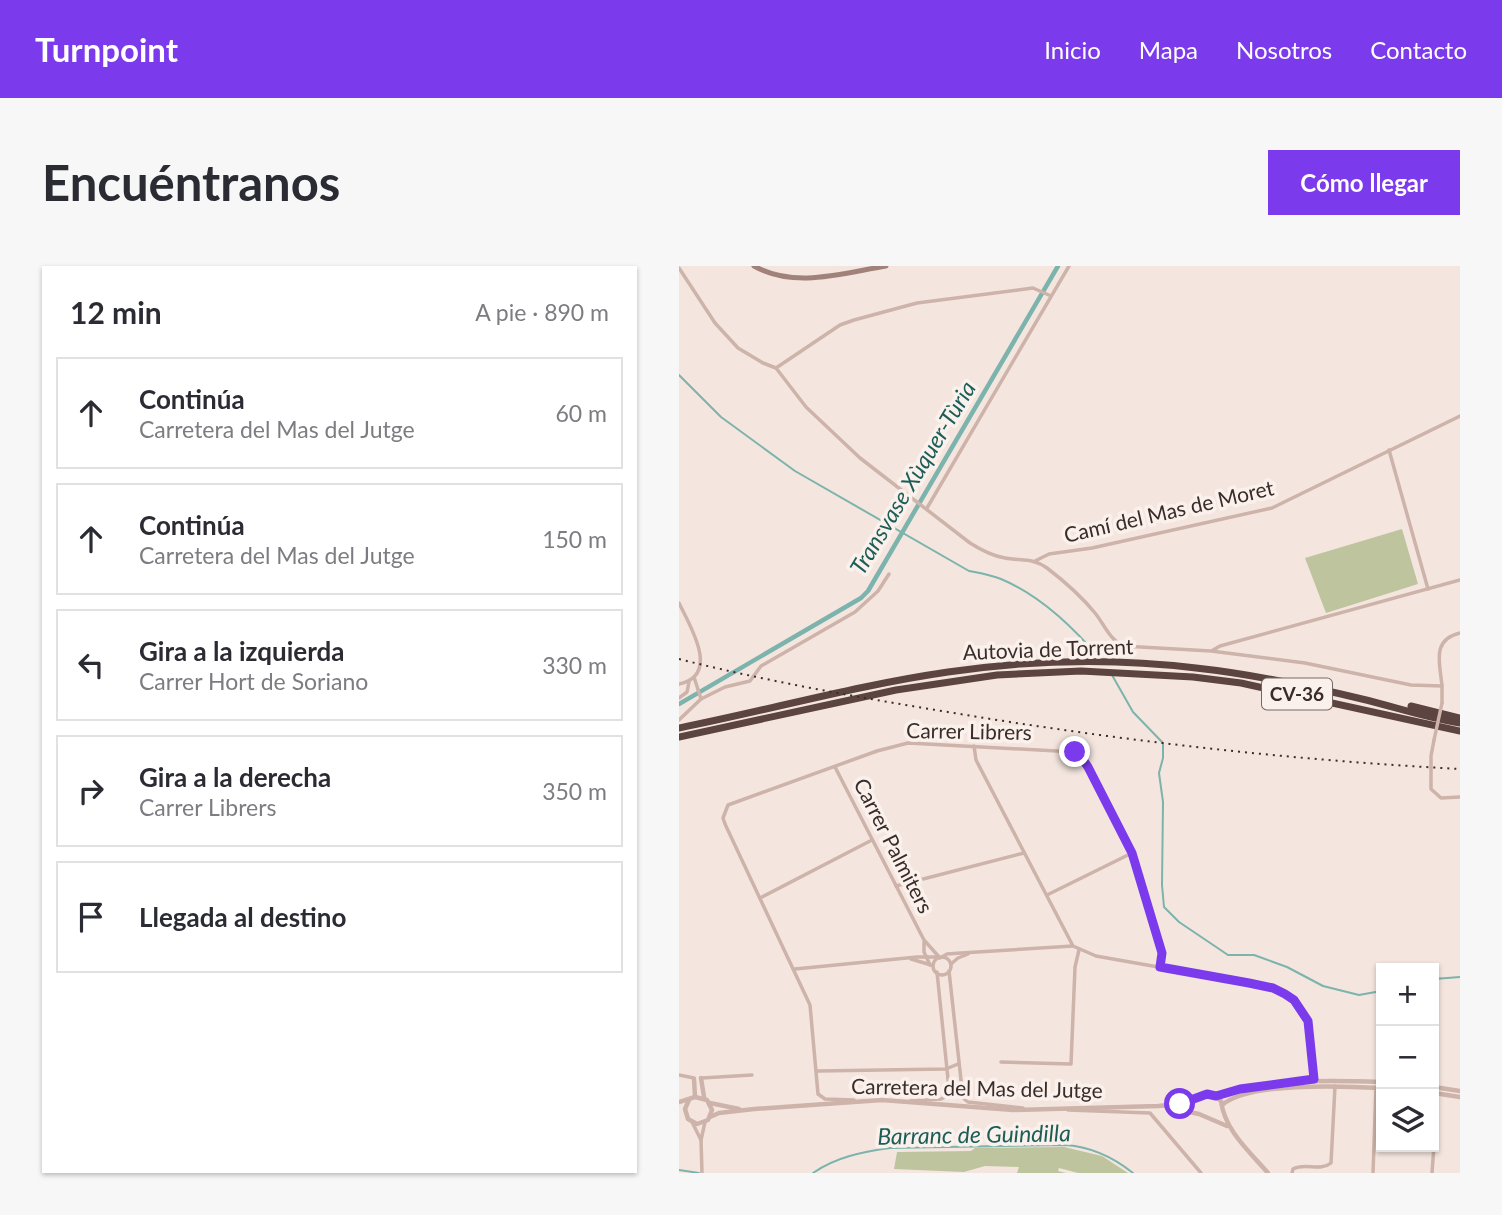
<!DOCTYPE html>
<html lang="es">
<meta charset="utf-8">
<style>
:root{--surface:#fff;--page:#f7f7f7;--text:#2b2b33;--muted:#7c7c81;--line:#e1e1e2;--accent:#7c3aed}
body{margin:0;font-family:Lato,sans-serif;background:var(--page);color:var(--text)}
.controls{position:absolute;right:21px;bottom:21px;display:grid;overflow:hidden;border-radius:0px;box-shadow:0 2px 5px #0004}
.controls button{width:63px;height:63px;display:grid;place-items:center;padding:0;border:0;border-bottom:2px solid var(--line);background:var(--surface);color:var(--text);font:35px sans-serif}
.stop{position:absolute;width:21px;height:21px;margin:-16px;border:5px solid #7c3aed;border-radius:50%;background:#fff}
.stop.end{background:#7c3aed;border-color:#fff;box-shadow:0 2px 7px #0008}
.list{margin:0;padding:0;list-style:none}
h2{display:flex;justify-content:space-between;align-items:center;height:91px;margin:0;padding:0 28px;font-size:30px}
h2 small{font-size:23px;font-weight:400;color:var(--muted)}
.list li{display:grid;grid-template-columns:46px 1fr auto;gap:21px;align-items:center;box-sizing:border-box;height:112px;margin:0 14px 14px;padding:0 14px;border:2px solid var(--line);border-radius:0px}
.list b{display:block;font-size:26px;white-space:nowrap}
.list p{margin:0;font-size:23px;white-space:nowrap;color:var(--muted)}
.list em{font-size:23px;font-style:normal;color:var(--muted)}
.icon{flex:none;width:38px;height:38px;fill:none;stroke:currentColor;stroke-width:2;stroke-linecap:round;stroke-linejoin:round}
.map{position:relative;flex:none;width:781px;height:907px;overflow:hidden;border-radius:0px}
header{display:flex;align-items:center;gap:42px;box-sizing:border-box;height:98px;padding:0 35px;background:var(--accent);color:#fff}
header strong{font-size:33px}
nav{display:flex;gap:38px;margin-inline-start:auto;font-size:24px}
.intro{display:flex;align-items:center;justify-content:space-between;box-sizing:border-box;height:168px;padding:0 42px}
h1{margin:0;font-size:49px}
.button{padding:18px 32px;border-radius:0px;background:var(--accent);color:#fff;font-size:24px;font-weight:700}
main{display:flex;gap:42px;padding:0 42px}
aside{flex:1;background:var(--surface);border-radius:0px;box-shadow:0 2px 5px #0004}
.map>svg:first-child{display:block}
</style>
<header>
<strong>Turnpoint</strong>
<nav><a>Inicio</a><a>Mapa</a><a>Nosotros</a><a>Contacto</a></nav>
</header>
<div class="intro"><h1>Encuéntranos</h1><a class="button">Cómo llegar</a></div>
<main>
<aside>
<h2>12 min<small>A pie · 890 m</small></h2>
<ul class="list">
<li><svg class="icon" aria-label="ahead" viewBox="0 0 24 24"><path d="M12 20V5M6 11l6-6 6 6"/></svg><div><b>Continúa</b><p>Carretera del Mas del Jutge</p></div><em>60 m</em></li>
<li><svg class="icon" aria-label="ahead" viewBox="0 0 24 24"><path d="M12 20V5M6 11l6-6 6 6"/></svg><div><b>Continúa</b><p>Carretera del Mas del Jutge</p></div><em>150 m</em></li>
<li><svg class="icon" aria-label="left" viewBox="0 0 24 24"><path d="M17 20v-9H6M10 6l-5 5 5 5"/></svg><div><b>Gira a la izquierda</b><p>Carrer Hort de Soriano</p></div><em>330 m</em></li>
<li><svg class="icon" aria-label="right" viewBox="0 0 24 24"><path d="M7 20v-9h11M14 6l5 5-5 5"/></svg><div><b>Gira a la derecha</b><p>Carrer Librers</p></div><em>350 m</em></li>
<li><svg class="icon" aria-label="arrive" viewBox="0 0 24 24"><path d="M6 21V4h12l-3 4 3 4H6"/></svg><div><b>Llegada al destino</b></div></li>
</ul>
</aside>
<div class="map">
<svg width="781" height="907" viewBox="0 0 781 907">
<rect width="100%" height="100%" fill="#f4e6df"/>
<g fill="#bec49d">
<polygon points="723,263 739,318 647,347 626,292"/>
<polygon points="385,881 423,890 449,907 399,907 380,902 379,905 387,907 338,907 340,901 306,900 285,906 215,903 218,886 292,885 296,882"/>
</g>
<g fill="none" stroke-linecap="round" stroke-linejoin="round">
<g stroke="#7cb3ac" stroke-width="2">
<path d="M0 109 42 151 116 205 290 305C300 307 312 309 322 313 360 329 395 362 421 393"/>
<polyline points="433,409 454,446 484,477 484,492 480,507 484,536 483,619 485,641 500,656 549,689 575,689 608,701 644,720 680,729 702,725"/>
<polyline points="755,713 781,711"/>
<polyline points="0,904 20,907"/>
<path d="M134 907C157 891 183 886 211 882L387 879C413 881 434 891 454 907"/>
</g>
<polyline stroke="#7cb3ac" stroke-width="4.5" points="0,438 182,332 189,325 379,0"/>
<g stroke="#cdb3a9" stroke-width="3.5">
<path d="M0 2 36 57 59 82 84 97 97 102 127 141 181 192 291 277C302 284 313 290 326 292 342 295 355 292 368 302 385 315 403 331 416 347 425 358 431 374 444 380L532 385 626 397 732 419 763 420C761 397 752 374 781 367"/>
<polyline points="97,102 161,59 175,54 238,37 354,22 372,30"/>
<polyline points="710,184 749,323"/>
<polyline points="248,242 390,0"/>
<polyline points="356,295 370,288 413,282 593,242 781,150"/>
<path d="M0 337C11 360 42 409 0 418"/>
<polyline points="534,384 541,380 781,314"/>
<polyline points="15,411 22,433"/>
<polyline points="0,432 8,426 10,416"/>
<polyline points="763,437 763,420"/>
<polyline points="0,454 22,433 46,421 71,415 82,400 176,346 199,325 210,308"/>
<polyline points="755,474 752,490 752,523 762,532 781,531"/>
<path d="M295 480 297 494 394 680 417 690 570 717C633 731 632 755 635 813"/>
<polyline points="156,501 245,674 261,692"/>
<polyline points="217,620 345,587"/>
<polyline points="368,629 453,587"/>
<polyline points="81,632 193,574"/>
<polyline points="245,676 245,686 251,699"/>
<polyline points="263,691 268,688 282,687 394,680"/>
<circle cx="263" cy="700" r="9"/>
<polyline points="232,693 252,699"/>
<polyline points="272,698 279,692 289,688"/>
<polyline points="116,703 238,691 257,691"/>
<polyline points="270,705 284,832 289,836 344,842"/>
<polyline points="322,796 392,798 396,701 400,684"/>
<polyline points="139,805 267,803 279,798"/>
<polyline points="0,809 15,812"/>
<polyline points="23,812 73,809"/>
<polyline points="175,834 146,833 139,828 131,739 46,558 44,552 49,539 198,485 229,477 396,486 401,489 409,501 458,598 483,687 481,701"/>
<polyline points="231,835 262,833 266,831 270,823 258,706"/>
<polyline points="389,844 471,847 522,907"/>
<polyline points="13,856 22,874 26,856"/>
<polyline points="22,874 23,907"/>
<path d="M613 907 614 903C626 896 641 906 652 897L656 820"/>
<polyline points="694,907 697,822"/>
<polyline points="753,907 758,838 755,831"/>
</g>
<g stroke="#cdb3a9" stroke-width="4.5">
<polyline points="22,812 25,831"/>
<polyline points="15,813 16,831"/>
<polyline points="755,821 781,825"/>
<polyline points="755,827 781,831"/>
<path d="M537 830C595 813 643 814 702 816"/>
<polyline points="0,836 16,831 28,834 33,844 29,854 18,858 9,853 6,843 10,834"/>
<polyline points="31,837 60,843"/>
<path d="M543 839C570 816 665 820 702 822"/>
<polyline points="491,842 520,848 548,860"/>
<path d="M31 851 40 847 75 843 203 834 334 844 479 840 501 838 533 828 542 835C546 865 570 885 589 907"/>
</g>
<path stroke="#a1827a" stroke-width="5" d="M75 0C116 23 164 7 207 0"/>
<g stroke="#5c4440" stroke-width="7">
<polyline points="732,440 781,452"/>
<path d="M0 462C90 444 179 419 269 406 350 394 436 392 517 402 573 408 629 420 683 433 716 441 748 452 781 457"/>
<polyline points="0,471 217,424 318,409 402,405 514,411 562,417 781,465"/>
</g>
<path stroke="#3a2c29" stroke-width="2" stroke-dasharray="2 5" stroke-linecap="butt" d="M0 393C91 416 183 432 275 447 443 475 611 494 781 503"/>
<polyline stroke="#cdb3a9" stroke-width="3.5" points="755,474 763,437"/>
</g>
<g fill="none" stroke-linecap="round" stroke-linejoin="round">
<polyline stroke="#7c3aed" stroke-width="9" points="396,486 401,489 409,501 453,587 483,687 481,701 570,717 594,722 606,728 615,734 629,755 635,813 561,823 537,830 528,828 501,838"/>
</g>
<g text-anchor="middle" stroke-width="7" stroke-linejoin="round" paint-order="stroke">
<rect fill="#fbf1ec" stroke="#746764" stroke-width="2" x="583" y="412.5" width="70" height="31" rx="5"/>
<g font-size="19" font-weight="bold" fill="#3a2c29">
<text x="618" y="435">CV-36</text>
</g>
<g font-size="21" fill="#3a2c29" stroke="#fbf1ec">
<text transform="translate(490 246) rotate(-13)" y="7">Camí del Mas de Moret</text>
<text transform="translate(369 384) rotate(-2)" y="7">Autovia de Torrent</text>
<text transform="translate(290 466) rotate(1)" y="7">Carrer Librers</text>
<text transform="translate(214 580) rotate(63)" y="7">Carrer Palmiters</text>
<text transform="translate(298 823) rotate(1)" y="7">Carretera del Mas del Jutge</text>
</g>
<g font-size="23" font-style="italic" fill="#1c5e57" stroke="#fbf1ec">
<text transform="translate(234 212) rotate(-59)" y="8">Transvase Xùquer-Tùria</text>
<text transform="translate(295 869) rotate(-1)" y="8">Barranc de Guindilla</text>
</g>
</g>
</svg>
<div class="controls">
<button>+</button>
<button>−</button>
<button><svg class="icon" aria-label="layers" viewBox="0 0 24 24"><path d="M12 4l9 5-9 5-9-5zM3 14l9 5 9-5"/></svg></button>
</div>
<div class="stop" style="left:501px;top:838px"></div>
<div class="stop end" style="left:396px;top:486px"></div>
</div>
</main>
